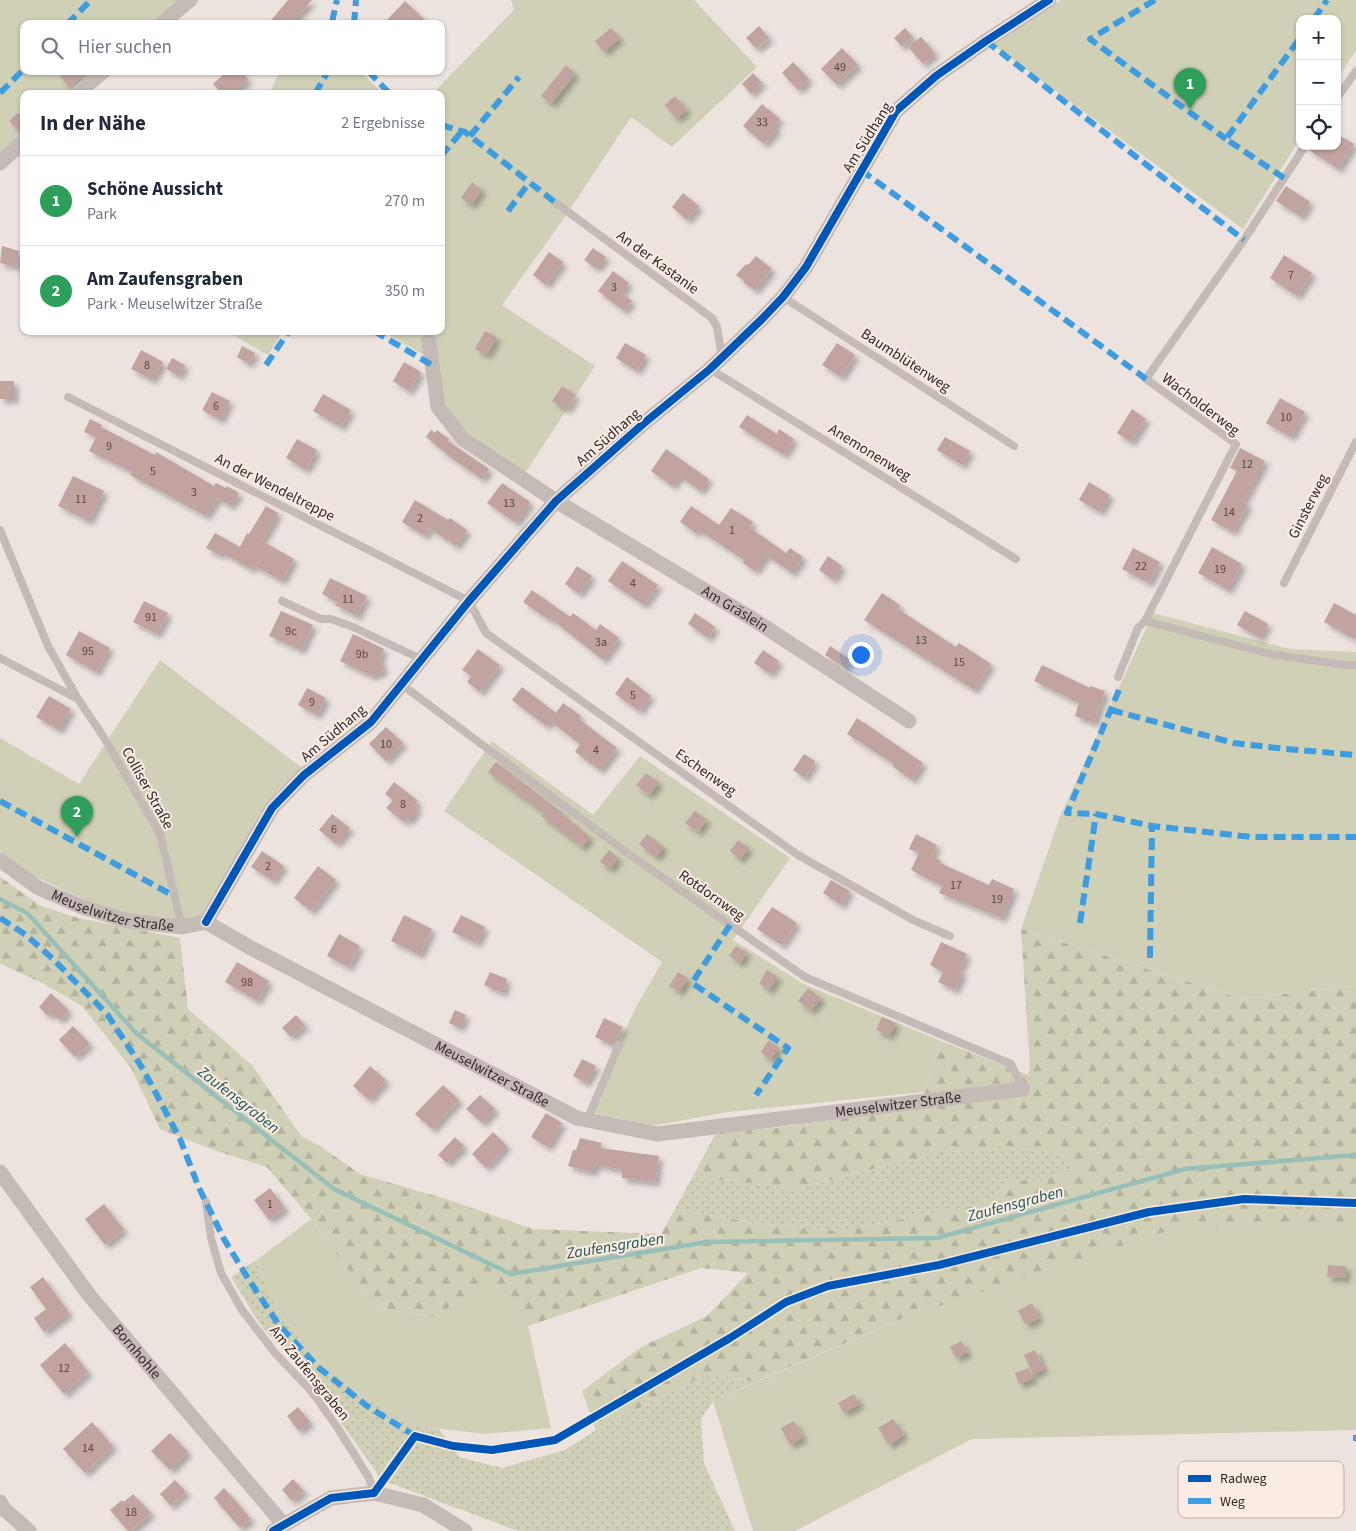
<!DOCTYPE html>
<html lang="de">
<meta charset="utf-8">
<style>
:root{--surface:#fff;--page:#f6f6f7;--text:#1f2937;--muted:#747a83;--line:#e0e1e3;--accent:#0f766e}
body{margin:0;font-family:"Source Sans 3",sans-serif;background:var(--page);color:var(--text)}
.controls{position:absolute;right:15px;top:15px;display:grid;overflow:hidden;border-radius:10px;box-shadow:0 1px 4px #0004}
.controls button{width:45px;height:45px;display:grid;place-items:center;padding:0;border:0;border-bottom:1px solid var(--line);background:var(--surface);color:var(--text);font:25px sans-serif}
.you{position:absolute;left:860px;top:654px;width:18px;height:18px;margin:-12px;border:4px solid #fff;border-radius:50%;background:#1a73e8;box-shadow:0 0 0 8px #1a73e833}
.badge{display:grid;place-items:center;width:32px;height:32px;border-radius:50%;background:var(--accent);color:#fff;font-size:16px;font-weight:700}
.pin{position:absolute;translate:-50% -41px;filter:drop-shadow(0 1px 2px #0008)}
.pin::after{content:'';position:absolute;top:26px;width:18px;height:15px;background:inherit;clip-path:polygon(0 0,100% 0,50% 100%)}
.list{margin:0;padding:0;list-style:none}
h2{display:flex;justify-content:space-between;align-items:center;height:65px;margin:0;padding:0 20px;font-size:21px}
h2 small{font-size:16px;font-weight:400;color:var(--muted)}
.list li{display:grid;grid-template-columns:32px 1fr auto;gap:15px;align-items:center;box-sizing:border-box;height:90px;padding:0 20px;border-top:1px solid var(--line)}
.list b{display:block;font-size:19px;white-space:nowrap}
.list p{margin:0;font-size:16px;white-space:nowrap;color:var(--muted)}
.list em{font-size:16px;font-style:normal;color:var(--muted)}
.icon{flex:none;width:28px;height:28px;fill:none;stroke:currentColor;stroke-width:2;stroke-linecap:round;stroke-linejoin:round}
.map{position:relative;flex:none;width:1356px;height:1531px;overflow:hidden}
.search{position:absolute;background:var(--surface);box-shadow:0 1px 4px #0004;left:20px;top:20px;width:425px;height:55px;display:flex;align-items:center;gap:12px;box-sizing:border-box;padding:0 18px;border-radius:10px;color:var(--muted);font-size:19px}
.panel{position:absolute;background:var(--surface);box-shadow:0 1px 4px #0004;left:20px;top:90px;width:425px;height:245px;border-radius:10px}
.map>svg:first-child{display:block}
</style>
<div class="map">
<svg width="1356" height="1531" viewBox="0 0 1356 1531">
<defs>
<pattern id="grass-dots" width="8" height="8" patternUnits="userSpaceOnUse" patternTransform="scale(1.25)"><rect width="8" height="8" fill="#d0d0b7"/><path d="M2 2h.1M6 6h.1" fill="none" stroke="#b3b39d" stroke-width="1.8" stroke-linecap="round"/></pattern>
<pattern id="forest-firs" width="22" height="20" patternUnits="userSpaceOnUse" patternTransform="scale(1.25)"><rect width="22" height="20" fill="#d0d0b7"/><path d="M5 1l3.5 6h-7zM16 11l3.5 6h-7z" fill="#b3b39d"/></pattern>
<filter id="shadow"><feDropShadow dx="4.5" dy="4.5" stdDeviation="2.5" flood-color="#0004"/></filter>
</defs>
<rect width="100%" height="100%" fill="#ece3de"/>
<g fill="url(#grass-dots)">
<polygon points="1020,1149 1061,1154 1071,1169 1054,1176 1012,1182 979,1205 838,1231 749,1222 675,1209 693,1176 793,1189 906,1161 964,1150"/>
<polygon points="255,1261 278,1311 318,1361 362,1396 416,1426 439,1429 459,1457 502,1468 565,1450 596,1430 707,1374 755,1382 713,1401 701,1419 704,1463 735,1531 518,1531 379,1479 377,1473 316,1387 262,1327 231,1277"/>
</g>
<polygon fill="url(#forest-firs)" points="0,877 41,906 78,918 180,938 188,1009 252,1065 301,1136 320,1146 360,1174 446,1199 533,1229 661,1234 675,1209 749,1222 838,1231 979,1205 1012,1182 1054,1176 1071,1169 1061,1154 1020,1149 964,1150 906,1161 793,1189 693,1176 716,1133 783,1127 928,1106 924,1092 941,1041 1028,1075 1030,1068 1021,929 1243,999 1356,985 1356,1227 906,1317 755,1382 707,1374 596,1430 582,1391 641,1347 707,1316 748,1273 701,1268 528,1326 486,1289 431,1317 375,1307 311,1219 267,1167 219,1152 160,1129 131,1068 82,1006 42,983 0,964"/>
<g fill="#d0d0b7">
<polygon points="0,0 199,0 170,24 24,24 24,71 114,71 87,94 24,94 24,142 0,159"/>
<polygon points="511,0 694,0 757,67 672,147 631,117 567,214 502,305 595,366 524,475 460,427 446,406 439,382 441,370 436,345 426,356 382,331 441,331 441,94 432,94 514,10"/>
<polygon points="1061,0 1356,0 1356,50 1337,80 1337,19 1300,19 1300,139 1243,229 992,44"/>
<polygon points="280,71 360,71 383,94 269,94"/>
<polygon points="226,331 283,331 268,355"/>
<polygon points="1153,613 1290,649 1356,652 1356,985 1243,999 1021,929 1059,819"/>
<polygon points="160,660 302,768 279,789 260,813 216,897 199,917 182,922 143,917 100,907 32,875 0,851 0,738 79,784"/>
<polygon points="492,741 593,815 640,756 790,858 733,940 804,984 941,1041 924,1092 728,1112 651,1126 588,1112 636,1007 662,962 444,811"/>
<polygon points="311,1219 375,1307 431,1317 486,1288 528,1326 551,1428 485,1434 416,1426 362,1396 318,1361 278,1311 255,1261"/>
<polygon points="1356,1225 1356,1430 972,1439 795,1531 753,1531 713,1401 906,1317 1176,1228"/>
</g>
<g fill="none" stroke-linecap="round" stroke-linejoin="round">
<polyline stroke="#99bfb9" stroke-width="4.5" points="0,899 27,913 137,1034 334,1189 511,1274 707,1242 937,1238 1185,1169 1356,1155"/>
</g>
<g fill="#c1a39f" filter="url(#shadow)">
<polygon points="288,0 312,0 291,24 268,24"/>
<polygon points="405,1 429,24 383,24"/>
<polygon points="759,26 769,38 757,49 746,38"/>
<polygon points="611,28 620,38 604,52 595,41"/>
<polygon points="905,28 913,37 902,47 894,38"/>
<polygon points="921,37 935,53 923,64 908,47"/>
<polygon points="842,48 858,65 837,85 821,69"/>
<polygon points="793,62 809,79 798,90 782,73"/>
<polygon points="566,65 575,74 551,104 541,96"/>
<polygon points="57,71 89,71 69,88"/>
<polygon points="227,71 240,71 248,79 232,94 222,94 213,84"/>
<polygon points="753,73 762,83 751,94 742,84"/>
<polygon points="675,96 687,110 676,119 665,105"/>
<polygon points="762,104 780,119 774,126 777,129 764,144 743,126"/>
<polygon points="18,113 24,119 24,132 20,133 9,121"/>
<polygon points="1337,134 1354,144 1337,170 1337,168 1309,150 1311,146 1337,146"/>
<polygon points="472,182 482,190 471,205 461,198"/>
<polygon points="1286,186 1310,202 1301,217 1276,201"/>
<polygon points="683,193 699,206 687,220 672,207"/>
<polygon points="2,246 19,251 16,267 0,263"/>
<polygon points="593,248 606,257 598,267 594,267 584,260"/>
<polygon points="549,252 563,262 546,285 533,275"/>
<polygon points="1284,255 1312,273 1297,296 1270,278"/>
<polygon points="756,256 772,269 755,290 744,283 744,281 736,275 745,265 749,264"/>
<polygon points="613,271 629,283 622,293 632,301 624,311 598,291"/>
<polygon points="485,331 497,337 487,355 475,349"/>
<polygon points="625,343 646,355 637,371 616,358"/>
<polygon points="837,343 855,355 841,377 822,365"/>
<polygon points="242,346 255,353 249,364 237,357"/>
<polygon points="141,350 163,362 152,380 131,369"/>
<polygon points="172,358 185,365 179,376 166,369"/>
<polygon points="404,362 421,372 409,391 393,381"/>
<rect x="0" y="381" width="14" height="18"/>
<polygon points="562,386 576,395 567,410 552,401"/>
<polygon points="212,392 230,401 220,420 202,410"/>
<polygon points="323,394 351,410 341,427 313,411"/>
<polygon points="1280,398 1305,412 1291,437 1266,423"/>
<polygon points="1132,409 1146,419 1131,442 1117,433"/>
<polygon points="747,415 777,434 779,429 794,439 784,455 739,427"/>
<polygon points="90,419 102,425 101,427 155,455 156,452 214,486 216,483 226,488 227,486 239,493 231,506 217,498 206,516 130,475 132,472 89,451 96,437 84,432"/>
<polygon points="431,430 435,433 437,430 449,439 448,441 489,469 482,479 454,460 426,437"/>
<polygon points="945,437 970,451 962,465 937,450"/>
<polygon points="297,439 317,450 306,470 286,458"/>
<polygon points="1240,448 1265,461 1243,501 1248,504 1233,532 1211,520 1237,471 1230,468"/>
<polygon points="666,449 709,479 700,491 680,476 672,486 651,471"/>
<polygon points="73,476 104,491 89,521 58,506"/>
<polygon points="1089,482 1110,495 1100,512 1079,500"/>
<polygon points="502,483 530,502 516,523 487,503"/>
<polygon points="415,500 448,520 450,518 467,530 456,546 429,528 425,536 402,522"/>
<polygon points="266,506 278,513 262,541 294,559 282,581 253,565 251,569 221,552 219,555 206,548 215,533 240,547 247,533 249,534"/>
<polygon points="691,506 719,525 731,508 753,522 749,527 786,553 790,548 803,557 792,573 766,555 755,571 743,563 744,560 699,530 696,533 680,522"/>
<polygon points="1212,547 1242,564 1228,590 1198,573"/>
<polygon points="1133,548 1160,562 1149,583 1122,569"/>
<polygon points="828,556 842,566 833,580 819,570"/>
<polygon points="622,561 658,585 644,605 608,581"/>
<polygon points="577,566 592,576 579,594 565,584"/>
<polygon points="330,578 367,596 357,616 335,605 337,602 322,594"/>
<polygon points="532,590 570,617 573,613 596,630 600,624 619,638 603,660 550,618 549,620 523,602"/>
<polygon points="882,593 900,605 898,609 956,647 959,643 991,664 974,690 864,620"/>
<polygon points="144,601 168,613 157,634 133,622"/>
<polygon points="1334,603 1356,615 1356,640 1324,622"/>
<polygon points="281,611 313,625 301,650 269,636"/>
<polygon points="1245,611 1268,624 1260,638 1237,625"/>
<polygon points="695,613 715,627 708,638 688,624"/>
<polygon points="79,631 110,648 96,672 66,655"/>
<polygon points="353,634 384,649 380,658 384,671 371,676 340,661"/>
<polygon points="830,646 851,660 845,668 825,655"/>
<polygon points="478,649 500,665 480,692 467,682 471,676 462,670"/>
<polygon points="763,650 779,661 770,674 754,663"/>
<polygon points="1042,665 1090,688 1090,686 1105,691 1094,723 1075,716 1079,703 1034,681"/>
<polygon points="627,677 651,696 639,711 615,694"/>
<polygon points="522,687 556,713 546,726 512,700"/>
<polygon points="307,688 326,698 317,715 298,705"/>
<polygon points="49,696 71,709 59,730 36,717"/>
<polygon points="563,703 581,716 579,719 617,748 600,770 575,752 580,744 550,721"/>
<polygon points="857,718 923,763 912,780 892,766 894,764 847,734"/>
<polygon points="386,727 403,743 386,761 369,744"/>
<polygon points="804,754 815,761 805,778 793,770"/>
<polygon points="496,762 564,814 563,815 590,837 582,847 541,816 544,813 488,772"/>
<polygon points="646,773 659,783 649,795 636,785"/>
<polygon points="394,782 418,801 414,806 418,809 409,821 406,818 404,822 386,808 393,800 385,794"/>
<polygon points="695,811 707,820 698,832 685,823"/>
<polygon points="332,814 350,828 336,844 319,830"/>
<polygon points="647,834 664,847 656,857 639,844"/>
<polygon points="916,834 937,845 932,856 941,861 940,863 989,885 992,879 1014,889 1002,918 939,893 942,886 911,870 919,853 909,849"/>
<polygon points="738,840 749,848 740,859 730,851"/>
<polygon points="609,850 618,858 610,869 600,862"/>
<polygon points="262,851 284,866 273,881 251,867"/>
<polygon points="318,866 336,880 311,911 294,898"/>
<polygon points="831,880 850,891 841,905 823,893"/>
<polygon points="772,907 797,923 782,945 757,929"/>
<polygon points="404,915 432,929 420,955 391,941"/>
<polygon points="461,915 485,927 477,943 452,932"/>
<polygon points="339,934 360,946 349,967 327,956"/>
<polygon points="941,942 967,954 959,971 963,972 955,990 938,982 943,972 930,965"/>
<polygon points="736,946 747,952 740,963 729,956"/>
<polygon points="237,962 269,981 257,1001 225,982"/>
<polygon points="767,970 778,977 769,990 759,983"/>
<polygon points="490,972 507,979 503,993 484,985"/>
<polygon points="678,972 688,978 679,992 669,986"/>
<polygon points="808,988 821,998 811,1011 798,1001"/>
<polygon points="51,993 69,1011 59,1020 52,1013 48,1016 39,1007"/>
<polygon points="455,1010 466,1015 460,1028 449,1023"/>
<polygon points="296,1015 305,1025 291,1037 282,1028"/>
<polygon points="882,1017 896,1023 889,1036 876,1030"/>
<polygon points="604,1018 623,1027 613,1045 595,1037"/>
<polygon points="73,1026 90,1044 75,1057 59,1040"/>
<polygon points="769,1040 779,1048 770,1060 761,1052"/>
<polygon points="582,1059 596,1066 586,1083 573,1076"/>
<polygon points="370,1066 386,1080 369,1100 353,1086"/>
<polygon points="443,1085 459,1100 432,1129 415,1114"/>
<polygon points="480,1095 495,1109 482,1123 466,1109"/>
<polygon points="546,1113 562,1123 548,1147 531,1137"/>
<polygon points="493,1132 507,1146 486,1168 472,1154"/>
<polygon points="455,1137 464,1146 447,1163 438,1155"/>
<polygon points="580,1138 602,1143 600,1148 659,1156 655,1182 622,1178 622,1170 596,1164 593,1172 568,1166 573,1150 576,1150"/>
<polygon points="270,1188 285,1208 269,1220 254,1200"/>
<polygon points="104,1204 124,1230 105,1245 85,1219"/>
<polygon points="1328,1265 1346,1266 1346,1278 1327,1277"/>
<polygon points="43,1277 69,1313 44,1332 34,1318 46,1309 30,1287"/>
<polygon points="1032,1303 1039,1318 1026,1325 1018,1311"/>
<polygon points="961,1341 968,1352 956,1358 950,1347"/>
<polygon points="65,1343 88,1372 64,1394 40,1365"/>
<polygon points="1035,1350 1044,1369 1033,1375 1024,1355"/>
<polygon points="1029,1368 1033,1379 1019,1384 1015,1373"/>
<polygon points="854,1394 860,1404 844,1413 838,1403"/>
<polygon points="298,1407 310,1422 299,1431 287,1416"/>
<polygon points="893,1419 904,1435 889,1445 878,1428"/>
<polygon points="794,1421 803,1437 790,1445 781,1428"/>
<polygon points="92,1422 113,1446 85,1473 63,1449"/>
<polygon points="170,1433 188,1452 170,1470 151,1451"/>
<polygon points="293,1479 304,1491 292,1501 282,1490"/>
<polygon points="175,1480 186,1492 171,1506 160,1494"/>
<polygon points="224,1488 251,1519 240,1528 214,1498"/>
<polygon points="133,1494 151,1513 131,1531 128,1531 110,1510 122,1500 124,1502"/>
</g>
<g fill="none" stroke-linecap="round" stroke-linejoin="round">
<g stroke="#c4bbb7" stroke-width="8">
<polyline points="1337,98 1356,71"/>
<polyline points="556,203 712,318 717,327 722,357"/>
<polyline points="783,297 1014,446"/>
<polyline points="710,369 1016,559"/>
<polyline points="68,397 469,601 486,633 798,855 913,920 950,936"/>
<polyline points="0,530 48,646 78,699 103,736 160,834 182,927"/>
<polyline points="1284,583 1356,442"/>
<polyline points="282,601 321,619 331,619 353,627 421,659"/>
<polyline points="1145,621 1270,654 1345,665 1356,665"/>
<polyline points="0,658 78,699"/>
<polyline points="1118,677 1138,628 1145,621 1236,444 1146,379 1244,240 1305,146"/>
<polyline points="401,684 626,852 805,977 1011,1064 1023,1089"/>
<polyline points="587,1120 619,1045"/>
<polyline points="206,1202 211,1238 221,1273 242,1310 275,1353 312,1392 337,1427 369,1478 374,1493"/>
<polyline points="374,1493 415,1436 453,1446 492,1450 555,1440 730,1338 786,1302 828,1286 939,1265 1149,1212 1244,1199 1356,1203"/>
</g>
<g stroke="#c4bbb7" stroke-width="15">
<polyline points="161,24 190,0"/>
<polyline points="76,94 104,71"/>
<polyline points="0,163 24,141"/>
<path id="s1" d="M429 341 438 407 463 439 556 501 756 621 909 721"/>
<path id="s2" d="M0 860 37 887 82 907 128 921 182 927 206 922 251 948 577 1118 657 1134 1023 1089"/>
<polyline points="206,922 272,808 304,775 371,722 469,601 556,501 643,424 710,369 762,319 783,297 806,267 896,111 936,76 986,41 1049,0"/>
<path id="s3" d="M0 1172 89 1295 284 1525"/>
<polyline points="0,1502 4,1509 29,1531"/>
<polyline points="273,1531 331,1498 374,1493 423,1505 465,1531"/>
</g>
<g stroke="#3e9ce0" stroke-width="6" stroke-dasharray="12 6" stroke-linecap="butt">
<polyline points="1155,0 1090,39 1226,139"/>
<polyline points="1314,19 1327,0"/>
<polyline points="332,22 337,0"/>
<polyline points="67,24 91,0"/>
<polyline points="354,24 356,0"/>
<polyline points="986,41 1244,240"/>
<polyline points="368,71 390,94"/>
<polyline points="0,93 24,69"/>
<polyline points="315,94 328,71"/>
<polyline points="441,125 465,132 556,203"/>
<polyline points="470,136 519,77"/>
<polyline points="441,156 462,131"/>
<polyline points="861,170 1146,379"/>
<polyline points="1284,178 1226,139 1300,38"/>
<polyline points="508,211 529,183"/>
<polyline points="374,331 432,365"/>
<polyline points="266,365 289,331"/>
<polyline points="1119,690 1067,813 1096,814 1152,826 1252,837 1356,837"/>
<polyline points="1111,710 1234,743 1286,749 1356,755"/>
<polyline points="0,801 174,896"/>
<polyline points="0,918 26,935 53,959 107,1014 143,1069 180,1139 199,1188 224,1239 249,1280 279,1325 318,1367 367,1406 415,1436"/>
<polyline points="1080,923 1096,814"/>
<polyline points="730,925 692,983 788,1048 756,1095"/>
<polyline points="1150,958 1152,826"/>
<polyline points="1353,1438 1356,1438"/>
</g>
<g stroke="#faece4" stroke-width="11">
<g id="cycleway">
<polyline points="206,922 272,808 304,775 371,722 469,601 556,501 643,424 710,369 762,319 783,297 806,267 896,111 936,76 986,41 1049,0"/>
<polyline points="273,1531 331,1498 374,1493 415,1436 453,1446 492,1450 555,1440 730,1338 786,1302 828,1286 939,1265 1149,1212 1244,1199 1356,1203"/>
</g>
</g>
<use href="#cycleway" stroke="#0057b8" stroke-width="8"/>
</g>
<g text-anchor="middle" stroke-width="4" stroke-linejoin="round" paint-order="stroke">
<g font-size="12" fill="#584744">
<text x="840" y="71">49</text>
<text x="762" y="126">33</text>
<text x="1291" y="279">7</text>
<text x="614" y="291">3</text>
<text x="147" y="369">8</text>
<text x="216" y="410">6</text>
<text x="1286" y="421">10</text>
<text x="109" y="450">9</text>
<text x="1247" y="468">12</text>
<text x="153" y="475">5</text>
<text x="194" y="496">3</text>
<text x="81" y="503">11</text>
<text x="509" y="507">13</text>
<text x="1229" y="516">14</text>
<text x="420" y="522">2</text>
<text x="732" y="534">1</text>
<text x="1141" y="570">22</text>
<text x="1220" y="573">19</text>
<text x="633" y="587">4</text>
<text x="348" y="603">11</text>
<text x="151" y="621">91</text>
<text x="291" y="635">9c</text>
<text x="921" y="644">13</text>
<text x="601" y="646">3a</text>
<text x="88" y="655">95</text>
<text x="362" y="658">9b</text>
<text x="959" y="666">15</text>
<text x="633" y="699">5</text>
<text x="312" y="706">9</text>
<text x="386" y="748">10</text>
<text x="596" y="754">4</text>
<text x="403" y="808">8</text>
<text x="334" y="833">6</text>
<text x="268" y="870">2</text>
<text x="956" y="889">17</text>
<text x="997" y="903">19</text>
<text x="247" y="986">98</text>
<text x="270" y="1208">1</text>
<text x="64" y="1372">12</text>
<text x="88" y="1452">14</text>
<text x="131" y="1516">18</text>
</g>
<g font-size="15" fill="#352826" stroke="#faece4">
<text transform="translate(867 137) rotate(-58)" y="5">Am Südhang</text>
<text transform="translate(658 262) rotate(36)" y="5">An der Kastanie</text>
<text transform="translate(906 360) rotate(33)" y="5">Baumblütenweg</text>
<text transform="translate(1201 404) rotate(37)" y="5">Wacholderweg</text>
<text transform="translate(608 437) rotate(-41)" y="5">Am Südhang</text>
<text transform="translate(870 452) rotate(32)" y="5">Anemonenweg</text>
<text transform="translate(275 487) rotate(27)" y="5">An der Wendeltreppe</text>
<text transform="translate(1308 506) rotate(-63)" y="5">Ginsterweg</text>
<text dy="5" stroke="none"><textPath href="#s1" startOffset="428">Am Gräslein</textPath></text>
<text transform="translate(333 733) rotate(-40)" y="5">Am Südhang</text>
<text transform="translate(706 772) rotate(35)" y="5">Eschenweg</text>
<text transform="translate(148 788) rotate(61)" y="5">Colliser Straße</text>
<text transform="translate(712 895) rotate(35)" y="5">Rotdornweg</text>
<text dy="5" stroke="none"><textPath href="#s2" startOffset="126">Meuselwitzer Straße</textPath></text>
<text dy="5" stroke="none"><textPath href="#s2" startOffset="546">Meuselwitzer Straße</textPath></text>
<text dy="5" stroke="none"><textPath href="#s2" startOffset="966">Meuselwitzer Straße</textPath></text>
<text dy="5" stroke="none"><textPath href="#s3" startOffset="226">Bornhohle</textPath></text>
<text transform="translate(310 1373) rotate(51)" y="5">Am Zaufensgraben</text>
</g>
<g font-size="16" font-style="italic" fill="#1a5852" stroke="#faece4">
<text transform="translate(239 1099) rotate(38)" y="6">Zaufensgraben</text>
<text transform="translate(1015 1203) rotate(-15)" y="6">Zaufensgraben</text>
<text transform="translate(615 1245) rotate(-9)" y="6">Zaufensgraben</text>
</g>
</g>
<rect x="1178" y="1461" width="166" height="57" rx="8" fill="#faece4" stroke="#bfb1ab" stroke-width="1"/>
<rect x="1188" y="1475" width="23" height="7" fill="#0057b8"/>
<rect x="1188" y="1498" width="23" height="6" fill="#3e9ce0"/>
<g font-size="14" fill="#352826">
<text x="1220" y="1483">Radweg</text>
<text x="1220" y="1506">Weg</text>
</g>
</svg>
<div class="controls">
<button>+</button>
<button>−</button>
<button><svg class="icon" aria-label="locate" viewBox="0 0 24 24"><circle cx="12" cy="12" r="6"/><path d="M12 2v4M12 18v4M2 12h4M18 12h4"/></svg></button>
</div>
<div class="you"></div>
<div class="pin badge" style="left:1190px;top:109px;background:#2e9e5b">1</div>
<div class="pin badge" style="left:77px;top:837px;background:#2e9e5b">2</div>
<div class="search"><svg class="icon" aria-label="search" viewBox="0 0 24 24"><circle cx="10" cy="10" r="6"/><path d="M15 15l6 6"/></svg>Hier suchen</div>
<section class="panel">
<h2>In der Nähe<small>2 Ergebnisse</small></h2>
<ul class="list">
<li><span class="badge" style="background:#2e9e5b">1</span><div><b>Schöne Aussicht</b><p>Park</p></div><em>270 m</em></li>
<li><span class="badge" style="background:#2e9e5b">2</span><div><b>Am Zaufensgraben</b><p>Park · Meuselwitzer Straße</p></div><em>350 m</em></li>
</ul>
</section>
</div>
